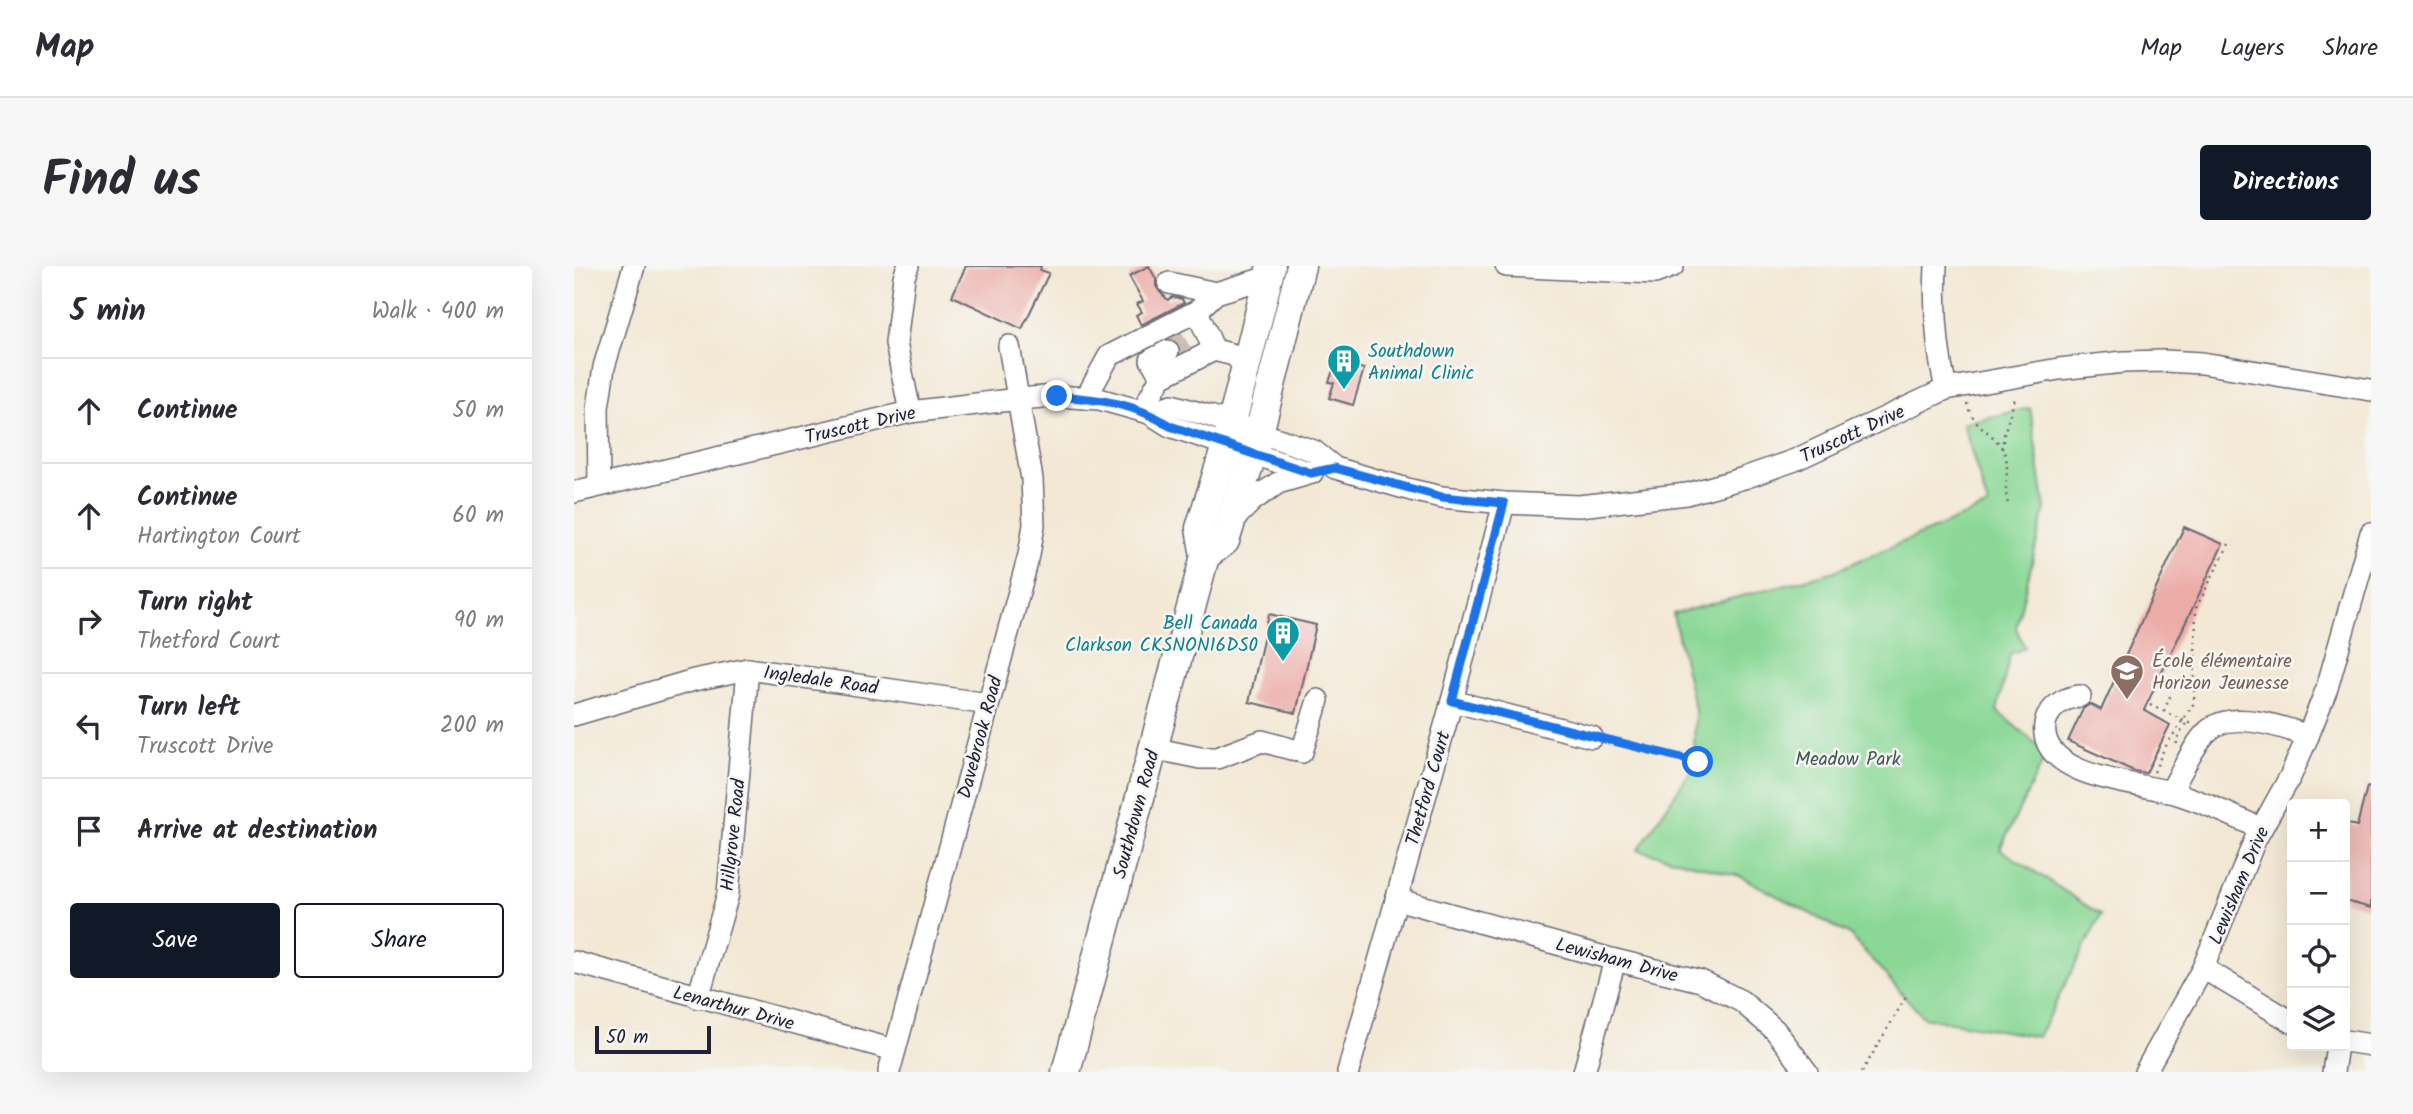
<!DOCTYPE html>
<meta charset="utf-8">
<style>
:root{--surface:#fff;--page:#f7f7f7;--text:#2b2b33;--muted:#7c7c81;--line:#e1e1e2;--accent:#111827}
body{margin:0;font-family:Kalam,sans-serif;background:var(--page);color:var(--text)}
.controls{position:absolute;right:21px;bottom:21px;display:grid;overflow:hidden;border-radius:7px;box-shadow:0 7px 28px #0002}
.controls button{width:63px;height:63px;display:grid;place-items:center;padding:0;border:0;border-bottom:2px solid var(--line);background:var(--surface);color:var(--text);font:35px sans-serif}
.scale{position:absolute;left:21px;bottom:18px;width:116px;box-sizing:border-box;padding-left:7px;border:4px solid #22223b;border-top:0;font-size:19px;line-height:24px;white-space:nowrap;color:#22223b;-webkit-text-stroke:5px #f6f6f2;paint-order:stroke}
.stop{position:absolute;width:21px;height:21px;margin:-16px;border:5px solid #1a73e8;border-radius:50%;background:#fff}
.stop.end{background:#1a73e8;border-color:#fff;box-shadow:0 2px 7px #0008}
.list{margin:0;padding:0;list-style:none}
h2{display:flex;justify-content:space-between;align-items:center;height:91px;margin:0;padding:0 28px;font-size:30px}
h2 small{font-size:23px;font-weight:400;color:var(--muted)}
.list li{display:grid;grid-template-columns:46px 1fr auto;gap:21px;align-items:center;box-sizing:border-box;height:105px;padding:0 28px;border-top:2px solid var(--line)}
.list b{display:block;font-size:26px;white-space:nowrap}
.list p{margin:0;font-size:23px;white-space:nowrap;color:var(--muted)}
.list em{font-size:23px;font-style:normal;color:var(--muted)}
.actions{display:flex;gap:14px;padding:21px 28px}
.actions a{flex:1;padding:16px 0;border:2px solid var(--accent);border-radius:7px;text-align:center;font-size:24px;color:var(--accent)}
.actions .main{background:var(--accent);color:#fff}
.icon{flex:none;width:38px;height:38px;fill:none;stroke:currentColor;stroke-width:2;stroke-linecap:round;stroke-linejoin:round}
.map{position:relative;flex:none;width:1797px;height:806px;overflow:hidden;border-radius:7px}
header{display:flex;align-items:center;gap:42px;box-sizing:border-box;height:98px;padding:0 35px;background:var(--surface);border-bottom:2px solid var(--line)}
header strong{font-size:33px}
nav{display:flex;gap:38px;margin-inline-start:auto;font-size:24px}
.intro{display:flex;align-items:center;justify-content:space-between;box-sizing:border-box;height:168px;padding:0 42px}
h1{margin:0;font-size:49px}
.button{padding:18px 32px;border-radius:7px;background:var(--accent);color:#fff;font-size:24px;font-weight:700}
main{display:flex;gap:42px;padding:0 42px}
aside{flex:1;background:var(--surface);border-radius:7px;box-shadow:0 7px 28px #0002}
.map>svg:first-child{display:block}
</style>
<header>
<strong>Map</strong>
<nav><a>Map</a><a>Layers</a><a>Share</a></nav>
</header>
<div class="intro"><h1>Find us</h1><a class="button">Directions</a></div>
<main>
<aside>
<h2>5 min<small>Walk · 400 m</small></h2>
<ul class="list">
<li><svg class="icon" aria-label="ahead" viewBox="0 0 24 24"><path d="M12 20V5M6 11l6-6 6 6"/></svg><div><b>Continue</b></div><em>50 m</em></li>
<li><svg class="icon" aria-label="ahead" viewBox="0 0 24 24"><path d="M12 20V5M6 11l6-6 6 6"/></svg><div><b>Continue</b><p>Hartington Court</p></div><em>60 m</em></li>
<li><svg class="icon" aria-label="right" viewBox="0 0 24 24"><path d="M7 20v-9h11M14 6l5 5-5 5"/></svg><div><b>Turn right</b><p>Thetford Court</p></div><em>90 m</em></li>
<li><svg class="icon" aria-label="left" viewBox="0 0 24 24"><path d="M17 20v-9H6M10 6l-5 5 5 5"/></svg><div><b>Turn left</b><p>Truscott Drive</p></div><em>200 m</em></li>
<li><svg class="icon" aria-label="arrive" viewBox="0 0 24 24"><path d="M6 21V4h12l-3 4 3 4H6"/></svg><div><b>Arrive at destination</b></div></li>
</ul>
<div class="actions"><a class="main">Save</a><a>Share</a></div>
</aside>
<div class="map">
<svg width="1797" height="806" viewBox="0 0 1797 806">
<rect width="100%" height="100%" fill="#f6f6f2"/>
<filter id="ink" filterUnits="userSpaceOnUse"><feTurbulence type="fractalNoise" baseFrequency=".0143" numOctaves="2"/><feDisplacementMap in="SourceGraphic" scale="14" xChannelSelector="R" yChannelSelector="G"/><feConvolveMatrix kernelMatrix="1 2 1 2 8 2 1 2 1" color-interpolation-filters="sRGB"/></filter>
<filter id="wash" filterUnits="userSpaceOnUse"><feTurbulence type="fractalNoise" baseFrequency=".00686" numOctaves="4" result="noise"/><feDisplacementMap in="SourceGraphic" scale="28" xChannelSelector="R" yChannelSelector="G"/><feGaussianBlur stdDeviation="1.57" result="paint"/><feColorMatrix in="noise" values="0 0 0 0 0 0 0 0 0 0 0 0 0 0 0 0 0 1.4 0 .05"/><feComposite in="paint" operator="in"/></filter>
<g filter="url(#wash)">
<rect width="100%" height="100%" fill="#f3e8d4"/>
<polygon fill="#8bd896" stroke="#567d68" stroke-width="2" points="1456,142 1471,243 1442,362 1451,382 1436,388 1423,445 1473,487 1426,583 1527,649 1464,771 1349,751 1276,669 1166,610 1064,584 1120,500 1121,444 1099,348 1258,306 1414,240 1389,157"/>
<g id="blocks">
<g fill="#ecaca7">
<polygon points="392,0 467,0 466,4 475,7 448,63 378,30"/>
<polygon points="575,0 582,13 582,20 586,26 594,34 598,31 608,33 610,37 567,59 562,49 568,46 563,38 569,35 555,10"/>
<polygon points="777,100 790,103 779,139 755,132 760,117 755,116 760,102 775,106"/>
<polygon points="1610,261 1649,278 1570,444 1596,459 1572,507 1560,505 1494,475 1509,443 1516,438 1527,444"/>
<polygon points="695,348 742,359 722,447 675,436"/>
<polygon points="1793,521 1797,522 1797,642 1771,635 1771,557 1783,560"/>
</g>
</g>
</g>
<g filter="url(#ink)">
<use href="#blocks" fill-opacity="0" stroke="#6b6771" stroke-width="2"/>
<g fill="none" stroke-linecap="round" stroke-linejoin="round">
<polyline stroke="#c9c0b5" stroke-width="21" stroke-dasharray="21 10" stroke-linecap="butt" points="594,85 613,74"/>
<g stroke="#6b6771" stroke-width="24">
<g id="minor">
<polyline points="334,0 330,11 322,77 336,146"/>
<polyline points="932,0 1081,7 1099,0"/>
<path d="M1362 0C1360 42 1362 82 1372 123"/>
<polyline points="595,17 642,27"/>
<polyline points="671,100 660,89 640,84 623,45 642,27 694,11"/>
<polyline points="587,111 577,94 594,85"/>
<polyline points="512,132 535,90 623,45"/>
<polyline points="568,145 587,111 640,84"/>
<polyline points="575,147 598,139 636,150 740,185 761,202 837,224 868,231 930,237 1005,240 1113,228 1170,212 1221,194 1372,123 1485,103 1550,96 1590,95 1628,97 1797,124"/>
<polyline points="25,219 24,142 30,101 60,0"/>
<polyline points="0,226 336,146 444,133 483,130 525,133 575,147 596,160 737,207"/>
<polyline points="659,254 679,234 704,217 738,207"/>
<path d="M1506 430C1492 432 1483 436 1475 448 1471 454 1470 461 1471 468 1477 512 1563 517 1597 526 1628 535 1658 549 1687 563"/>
<polyline points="878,435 1018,471"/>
<polyline points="0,449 120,414 174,403 414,438"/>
<polyline points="578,482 626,492 643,492 688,475 728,486 744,434"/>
<path d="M1596 526C1606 510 1621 476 1634 465 1656 443 1709 461 1734 470"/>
<polyline points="822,633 1041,694 1127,715 1167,735 1201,764 1233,806"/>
<polyline points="0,696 320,784"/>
<polyline points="1629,702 1718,756"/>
<polyline points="124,732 154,628 174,403"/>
<polyline points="1771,775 1797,779"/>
<polyline points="315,806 455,289 460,259 458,213 435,80"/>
<polyline points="774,806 878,435 930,237"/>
<polyline points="1010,806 1041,694"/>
<polyline points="1571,806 1629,702 1681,574 1717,509 1734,470 1753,422 1797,267"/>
<polyline points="1759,806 1763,780"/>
</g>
</g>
<g stroke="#6b6771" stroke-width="31">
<g id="major">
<polyline points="631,290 651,275 685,167 727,0"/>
<polyline points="492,806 631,290 626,262 652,180 697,0"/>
</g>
</g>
<g stroke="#6b6771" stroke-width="2.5" stroke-dasharray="2 5" stroke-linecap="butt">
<path d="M1393 137C1399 162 1418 164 1429 184 1438 201 1428 219 1434 237"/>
<polyline points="1428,183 1430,168 1442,129"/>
<polyline points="1576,439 1617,458"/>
<polyline points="1590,445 1598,426"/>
<polyline points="1036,475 1124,496"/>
<polyline points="1603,478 1602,474 1613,456"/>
<polyline points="1580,506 1590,483 1620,437 1622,342 1655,278"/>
<polyline points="1288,806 1332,731"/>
</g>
<use href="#minor" stroke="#fff" stroke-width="21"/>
<use href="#major" stroke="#fff" stroke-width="28"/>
</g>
</g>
<g fill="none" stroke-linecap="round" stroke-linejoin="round" filter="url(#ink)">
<path stroke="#1a73e8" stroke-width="9" d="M483 130C524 133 561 137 596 160L737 207 761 202 868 231 930 237 878 435 1124 496"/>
</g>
<defs>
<g id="building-pin" transform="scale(1.75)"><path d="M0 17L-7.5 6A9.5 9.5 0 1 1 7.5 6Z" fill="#0f9aa8" stroke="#f6f6f2"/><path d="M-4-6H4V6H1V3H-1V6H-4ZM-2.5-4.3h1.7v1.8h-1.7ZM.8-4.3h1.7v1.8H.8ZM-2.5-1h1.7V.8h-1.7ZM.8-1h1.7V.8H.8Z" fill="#fff"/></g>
<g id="school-pin" transform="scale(1.75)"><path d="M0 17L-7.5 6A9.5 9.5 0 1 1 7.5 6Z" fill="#8d6e63" stroke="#f6f6f2"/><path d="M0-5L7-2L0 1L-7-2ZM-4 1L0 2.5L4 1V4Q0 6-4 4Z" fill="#fff"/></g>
</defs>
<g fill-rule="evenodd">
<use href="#building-pin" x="770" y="95"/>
<use href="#building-pin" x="709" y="367"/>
<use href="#school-pin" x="1553" y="405"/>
</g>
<g text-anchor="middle" stroke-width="5" stroke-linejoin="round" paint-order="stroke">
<g font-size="19" fill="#0d838f" stroke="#f6f6f2" text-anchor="start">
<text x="794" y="91">Southdown<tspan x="794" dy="22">Animal Clinic</tspan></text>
<text x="684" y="363" text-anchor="end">Bell Canada<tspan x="684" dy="22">Clarkson CKSNON16DS0</tspan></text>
</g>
<g font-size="19" fill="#22223b" stroke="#f6f6f2">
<text transform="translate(286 158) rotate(-13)" y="7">Truscott Drive</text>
<text transform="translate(1278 167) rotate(-25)" y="7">Truscott Drive</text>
<text transform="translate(247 413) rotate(8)" y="7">Ingledale Road</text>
<text transform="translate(405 471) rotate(-75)" y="7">Davebrook Road</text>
<text transform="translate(853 522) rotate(-74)" y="7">Thetford Court</text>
<text transform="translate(561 548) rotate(-75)" y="7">Southdown Road</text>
<text transform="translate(158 569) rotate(-84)" y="7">Hillgrove Road</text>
<text transform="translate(1664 619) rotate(-67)" y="7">Lewisham Drive</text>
<text transform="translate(1043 693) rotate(15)" y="7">Lewisham Drive</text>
<text transform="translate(160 741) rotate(15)" y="7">Lenarthur Drive</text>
</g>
<g font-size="19" fill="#785e54" stroke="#f6f6f2" text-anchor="start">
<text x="1578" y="401">École élémentaire<tspan x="1578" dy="22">Horizon Jeunesse</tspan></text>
</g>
<g font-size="19" fill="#425956" stroke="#f6f6f2">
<text x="1274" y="499">Meadow Park</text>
</g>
</g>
</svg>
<div class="controls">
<button>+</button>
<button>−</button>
<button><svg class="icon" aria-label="locate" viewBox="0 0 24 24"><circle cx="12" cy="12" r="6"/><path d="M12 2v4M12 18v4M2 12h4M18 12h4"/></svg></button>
<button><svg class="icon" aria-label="layers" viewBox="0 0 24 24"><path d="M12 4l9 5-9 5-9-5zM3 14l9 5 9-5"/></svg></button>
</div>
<div class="scale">50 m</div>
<div class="stop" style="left:1124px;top:496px"></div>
<div class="stop end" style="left:483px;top:130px"></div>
</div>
</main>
